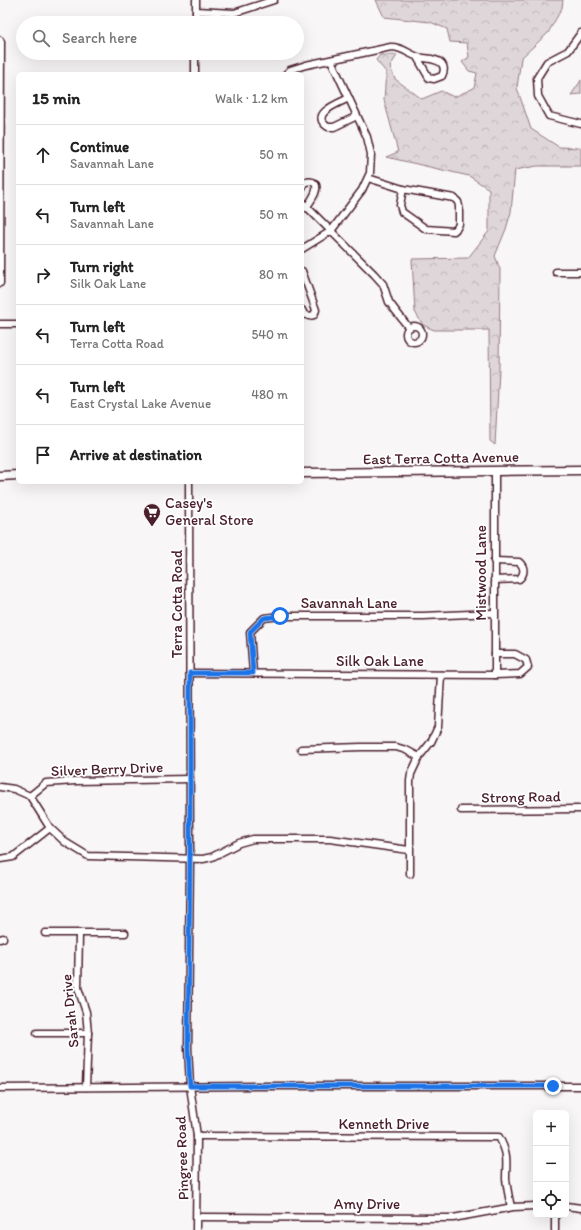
<!DOCTYPE html>
<meta charset="utf-8">
<style>
:root{--surface:#fff;--page:#f2f2f2;--text:#222;--muted:#767676;--line:#e0e0e0}
body{margin:0;font-family:Itim,sans-serif;background:var(--page);color:var(--text)}
.controls{position:absolute;right:12px;bottom:12px;display:grid;overflow:hidden;border-radius:6px;box-shadow:0 4px 16px #0002}
.controls button{width:36px;height:36px;display:grid;place-items:center;padding:0;border:0;border-bottom:1px solid var(--line);background:var(--surface);color:var(--text);font:20px sans-serif}
.stop{position:absolute;width:12px;height:12px;margin:-9px;border:3px solid #1a73e8;border-radius:50%;background:#fff}
.stop.end{background:#1a73e8;border-color:#fff;box-shadow:0 1px 4px #0008}
.list{margin:0;padding:0;list-style:none}
h2{display:flex;justify-content:space-between;align-items:center;height:52px;margin:0;padding:0 16px;font-size:17px}
h2 small{font-size:13px;font-weight:400;color:var(--muted)}
.list li{display:grid;grid-template-columns:26px 1fr auto;gap:12px;align-items:center;box-sizing:border-box;height:60px;padding:0 16px;border-top:1px solid var(--line)}
.list b{display:block;font-size:15px;white-space:nowrap}
.list p{margin:0;font-size:13px;white-space:nowrap;color:var(--muted)}
.list em{font-size:13px;font-style:normal;color:var(--muted)}
.icon{flex:none;width:22px;height:22px;fill:none;stroke:currentColor;stroke-width:2;stroke-linecap:round;stroke-linejoin:round}
.map{position:relative;flex:none;width:581px;height:1230px;overflow:hidden}
.search{position:absolute;background:var(--surface);box-shadow:0 4px 16px #0002;left:16px;top:16px;width:288px;height:44px;display:flex;align-items:center;gap:10px;box-sizing:border-box;padding:0 14px;border-radius:22px;color:var(--muted);font-size:15px}
.panel{position:absolute;background:var(--surface);box-shadow:0 4px 16px #0002;left:16px;top:72px;width:288px;height:412px;border-radius:6px}
.map>svg:first-child{display:block}
</style>
<div class="map">
<svg width="581" height="1230" viewBox="0 0 581 1230">
<defs>
<pattern id="forest-crowns" width="20" height="18" patternUnits="userSpaceOnUse"><rect width="20" height="18" fill="#ded6d9"/><path d="M2 6a3 3 0 1 1 6 0M12 15a3 3 0 1 1 6 0" fill="none" stroke="#c0b7ba"/></pattern>
</defs>
<rect width="100%" height="100%" fill="#f8f6f7"/>
<filter id="ink" filterUnits="userSpaceOnUse"><feTurbulence type="fractalNoise" baseFrequency=".025" numOctaves="2"/><feDisplacementMap in="SourceGraphic" scale="8" xChannelSelector="R" yChannelSelector="G"/><feConvolveMatrix kernelMatrix="1 2 1 2 8 2 1 2 1" color-interpolation-filters="sRGB"/></filter>
<g filter="url(#ink)">
<g fill="url(#forest-crowns)" stroke="#947a82">
<polygon points="376,0 563,0 562,8 548,33 521,58 517,88 531,129 559,147 581,148 581,166 537,166 515,170 511,212 506,229 495,256 500,269 499,370 495,445 490,441 489,330 434,330 423,325 415,312 412,259 468,258 489,231 489,189 469,176 386,157 398,152 384,100 386,72 376,60 380,55 397,55 390,67 395,79 422,99 441,91 454,97 474,88 477,73 469,71 462,62 469,57 467,43 450,42 447,29 430,22 384,17"/>
<polygon points="581,80 581,94 571,95 580,82"/>
</g>
<g fill="none" stroke-linecap="round" stroke-linejoin="round">
<g stroke="#4a1f2b" stroke-width="9">
<g id="minor">
<polyline points="196,11 234,13 274,0"/>
<polyline points="196,23 196,0"/>
<polyline points="581,33 568,51 547,62 537,78 538,96 549,116 581,124"/>
<polyline points="0,40 1,42 0,283"/>
<polyline points="195,74 195,53"/>
<path d="M286 74 290 70 306 65 391 47C403 47 408 54 418 57 425 59 437 58 442 64 445 68 444 72 442 76L434 79 429 78 417 57"/>
<path d="M349 98C339 103 308 114 328 127H334L357 116"/>
<polyline points="368,178 403,189"/>
<path d="M302 188 304 183C307 181 309 181 313 182 322 187 310 202 306 208"/>
<polygon points="403,189 454,198 458,202 459,206 459,224 457,228 454,231 426,229 402,212 400,205"/>
<polyline points="302,202 374,274 383,284 389,302 395,310 409,328"/>
<polyline points="302,249 331,231 362,190 370,173 371,154 367,137 331,60"/>
<polyline points="302,271 316,310 314,315 309,316 304,314 302,310"/>
<polyline points="556,272 581,272"/>
<polyline points="0,324 18,324"/>
<circle cx="414" cy="334" r="8"/>
<polyline points="495,471 495,675"/>
<polyline points="189,482 190,858 188,1048 190,1086 197,1136 196,1230"/>
<path d="M494 561 519 562C525 567 525 574 519 579L494 580"/>
<polyline points="190,673 495,675 520,674 528,667 526,660 515,654 495,654"/>
<polyline points="253,673 250,632 264,618 280,616 423,616 494,613"/>
<polyline points="301,749 361,747 396,747 406,750 419,757"/>
<polyline points="0,787 14,789 30,796 50,828 65,842 88,856 203,859 212,857 239,843 253,839 330,839 409,850"/>
<polyline points="30,796 46,783 75,781 190,779"/>
<polyline points="461,810 581,809"/>
<polyline points="0,859 13,857 50,828"/>
<polyline points="410,874 410,781 411,774 419,757 431,742 438,727 441,675"/>
<polyline points="45,933 125,933"/>
<polyline points="79,933 78,988 86,1012 88,1033 86,1087"/>
<polyline points="0,939 3,938"/>
<polyline points="37,1033 88,1033"/>
<polyline points="0,1088 264,1086 581,1086"/>
<path d="M197 1136 499 1137C509 1156 506 1160 506 1179 507 1188 509 1198 511 1207"/>
<polyline points="566,1206 581,1208"/>
<polyline points="555,1215 555,1230"/>
<polyline points="197,1217 453,1218 513,1207 536,1206"/>
</g>
</g>
<g stroke="#4a1f2b" stroke-width="11">
<g id="major">
<polyline points="302,473 581,470"/>
<polyline points="0,476 18,475"/>
</g>
</g>
<use href="#minor" stroke="#fff" stroke-width="6"/>
<use href="#major" stroke="#fff" stroke-width="8"/>
</g>
</g>
<g fill="none" stroke-linecap="round" stroke-linejoin="round" filter="url(#ink)">
<polyline stroke="#1a73e8" stroke-width="5" points="280,616 264,618 250,632 253,673 190,673 190,858 188,1048 190,1086 553,1086"/>
</g>
<defs>
<g id="supermarket-pin" transform="scale(0.9)"><path d="M0 17L-7.5 6A9.5 9.5 0 1 1 7.5 6Z" fill="#4a1f2b" stroke="#fff"/><path d="M-6-5.5h2.5l.6 2H6L4.5 2H-2.5L-4.4-4H-6ZM-1.5 3.2a1.3 1.3 0 1 0 .1 0ZM3 3.2a1.3 1.3 0 1 0 .1 0Z" fill="#fff"/></g>
</defs>
<g fill-rule="evenodd">
<use href="#supermarket-pin" x="152" y="512"/>
</g>
<g text-anchor="middle" stroke-width="3.5" stroke-linejoin="round" paint-order="stroke">
<g font-size="15" fill="#4a1f2b" stroke="#fff">
<text transform="translate(441 458) rotate(-1)" y="5">East Terra Cotta Avenue</text>
<text transform="translate(481 573) rotate(-90)" y="5">Mistwood Lane</text>
<text x="349" y="608">Savannah Lane</text>
<text transform="translate(177 604) rotate(-90)" y="5">Terra Cotta Road</text>
<text x="380" y="666">Silk Oak Lane</text>
<text transform="translate(107 769) rotate(-2)" y="5">Silver Berry Drive</text>
<text transform="translate(521 797) rotate(-1)" y="5">Strong Road</text>
<text transform="translate(70 1011) rotate(-96)" y="5">Sarah Drive</text>
<text x="384" y="1129">Kenneth Drive</text>
<text transform="translate(182 1158) rotate(-92)" y="5">Pingree Road</text>
<text x="367" y="1209">Amy Drive</text>
</g>
<g font-size="15" fill="#4a1f2b" stroke="#fff" text-anchor="start">
<text x="165" y="508">Casey's<tspan x="165" dy="17">General Store</tspan></text>
</g>
</g>
</svg>
<div class="controls">
<button>+</button>
<button>−</button>
<button><svg class="icon" aria-label="locate" viewBox="0 0 24 24"><circle cx="12" cy="12" r="6"/><path d="M12 2v4M12 18v4M2 12h4M18 12h4"/></svg></button>
</div>
<div class="stop" style="left:280px;top:616px"></div>
<div class="stop end" style="left:553px;top:1086px"></div>
<div class="search"><svg class="icon" aria-label="search" viewBox="0 0 24 24"><circle cx="10" cy="10" r="6"/><path d="M15 15l6 6"/></svg>Search here</div>
<section class="panel">
<h2>15 min<small>Walk · 1.2 km</small></h2>
<ul class="list">
<li><svg class="icon" aria-label="ahead" viewBox="0 0 24 24"><path d="M12 20V5M6 11l6-6 6 6"/></svg><div><b>Continue</b><p>Savannah Lane</p></div><em>50 m</em></li>
<li><svg class="icon" aria-label="left" viewBox="0 0 24 24"><path d="M17 20v-9H6M10 6l-5 5 5 5"/></svg><div><b>Turn left</b><p>Savannah Lane</p></div><em>50 m</em></li>
<li><svg class="icon" aria-label="right" viewBox="0 0 24 24"><path d="M7 20v-9h11M14 6l5 5-5 5"/></svg><div><b>Turn right</b><p>Silk Oak Lane</p></div><em>80 m</em></li>
<li><svg class="icon" aria-label="left" viewBox="0 0 24 24"><path d="M17 20v-9H6M10 6l-5 5 5 5"/></svg><div><b>Turn left</b><p>Terra Cotta Road</p></div><em>540 m</em></li>
<li><svg class="icon" aria-label="left" viewBox="0 0 24 24"><path d="M17 20v-9H6M10 6l-5 5 5 5"/></svg><div><b>Turn left</b><p>East Crystal Lake Avenue</p></div><em>480 m</em></li>
<li><svg class="icon" aria-label="arrive" viewBox="0 0 24 24"><path d="M6 21V4h12l-3 4 3 4H6"/></svg><div><b>Arrive at destination</b></div></li>
</ul>
</section>
</div>
